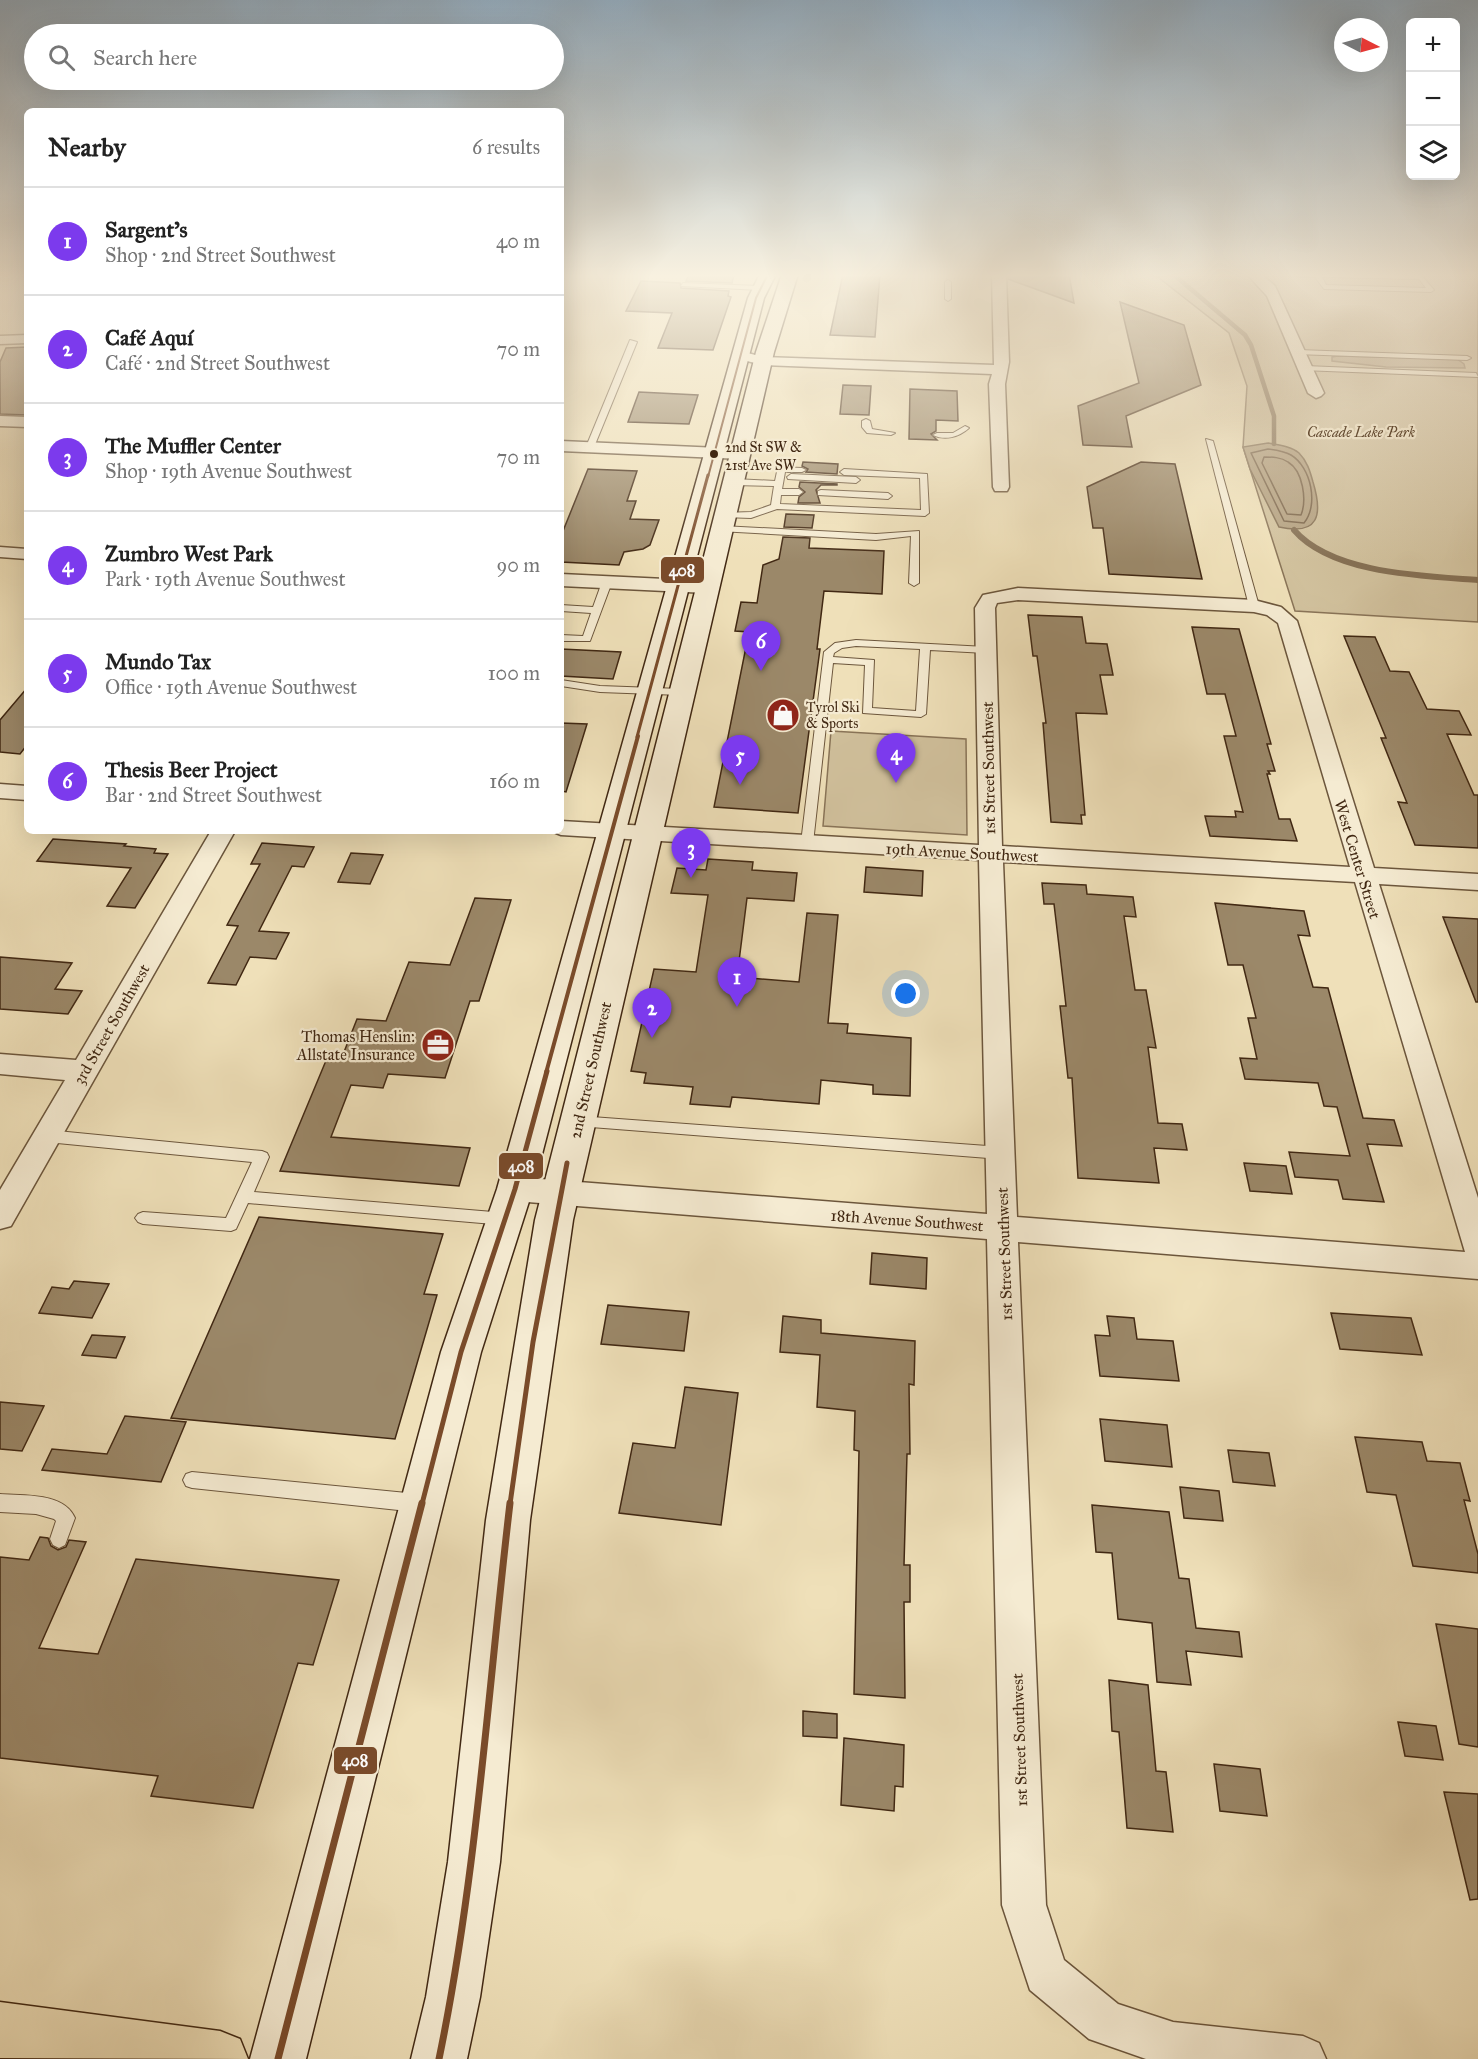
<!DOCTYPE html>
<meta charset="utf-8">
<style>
:root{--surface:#fff;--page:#f2f2f2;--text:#222;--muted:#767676;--line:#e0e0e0;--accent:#7c3aed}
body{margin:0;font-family:"IM FELL Great Primer",serif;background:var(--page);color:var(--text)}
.controls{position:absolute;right:18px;top:18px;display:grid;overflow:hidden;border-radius:9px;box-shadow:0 6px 24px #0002}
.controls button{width:54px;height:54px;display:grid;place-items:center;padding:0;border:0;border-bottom:2px solid var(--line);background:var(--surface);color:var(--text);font:30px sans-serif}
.compass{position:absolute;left:1334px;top:18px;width:54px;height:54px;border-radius:50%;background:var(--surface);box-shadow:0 6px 24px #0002;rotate:96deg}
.you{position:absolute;left:906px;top:994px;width:21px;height:21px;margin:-15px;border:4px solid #fff;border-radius:50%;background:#1a73e8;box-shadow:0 0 0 9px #1a73e833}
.badge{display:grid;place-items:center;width:39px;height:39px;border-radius:50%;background:var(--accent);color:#fff;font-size:20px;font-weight:700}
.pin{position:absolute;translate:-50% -50px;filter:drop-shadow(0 2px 3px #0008)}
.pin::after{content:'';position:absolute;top:32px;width:21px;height:18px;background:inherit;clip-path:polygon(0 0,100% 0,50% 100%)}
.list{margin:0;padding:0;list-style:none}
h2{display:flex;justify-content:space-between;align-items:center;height:78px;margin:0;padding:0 24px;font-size:26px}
h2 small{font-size:20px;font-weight:400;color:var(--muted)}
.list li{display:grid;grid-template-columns:39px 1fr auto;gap:18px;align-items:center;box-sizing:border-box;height:108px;padding:0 24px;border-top:2px solid var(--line)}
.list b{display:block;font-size:22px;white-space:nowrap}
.list p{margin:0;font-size:20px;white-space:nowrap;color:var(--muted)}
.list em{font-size:20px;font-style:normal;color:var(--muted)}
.icon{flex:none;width:33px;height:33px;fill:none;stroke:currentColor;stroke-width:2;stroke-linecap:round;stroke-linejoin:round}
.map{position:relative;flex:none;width:1478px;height:2059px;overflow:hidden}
.search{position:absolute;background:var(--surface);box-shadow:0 6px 24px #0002;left:24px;top:24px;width:540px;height:66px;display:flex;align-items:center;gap:15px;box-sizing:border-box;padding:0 21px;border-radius:33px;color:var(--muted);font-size:22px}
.panel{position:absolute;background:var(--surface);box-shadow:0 6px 24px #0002;left:24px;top:108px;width:540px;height:726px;border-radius:9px}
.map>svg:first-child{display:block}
</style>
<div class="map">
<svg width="1478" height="2059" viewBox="0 0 1478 2059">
<rect width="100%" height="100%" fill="#efe0b9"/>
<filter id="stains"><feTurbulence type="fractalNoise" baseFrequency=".00333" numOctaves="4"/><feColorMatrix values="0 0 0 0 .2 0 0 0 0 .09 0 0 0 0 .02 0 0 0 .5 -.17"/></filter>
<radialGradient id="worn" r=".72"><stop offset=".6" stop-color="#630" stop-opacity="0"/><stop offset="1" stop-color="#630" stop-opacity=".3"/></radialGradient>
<g fill="#d1c19d" stroke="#897458" stroke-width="1.5">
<polygon points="1154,274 1478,274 1478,622 1295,611 1243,447 1247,386 1229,333"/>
<polygon points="831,731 966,739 967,835 823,826"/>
</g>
<g fill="#b4a181" stroke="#867155" stroke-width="1.5">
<polygon points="1338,356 1457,359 1464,364 1465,368 1386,367 1332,361 1332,357"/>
<path d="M1268 443C1278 445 1291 446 1299 453 1307 461 1310 471 1313 482 1323 515 1319 536 1279 527L1250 469 1243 447Z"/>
</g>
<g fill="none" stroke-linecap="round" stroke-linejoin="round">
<g stroke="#7a644a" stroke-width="1.5">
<path d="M1268 449C1276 450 1284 451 1291 455 1311 467 1319 505 1304 523L1284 521 1251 453Z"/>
<path d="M1264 457C1272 457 1281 457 1288 462 1303 471 1307 500 1301 515L1287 514 1262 463Z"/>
</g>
<polyline stroke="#867155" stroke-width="4.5" points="1173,274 1245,335 1251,345 1274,416 1274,444"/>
<path stroke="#867155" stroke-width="6" d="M1294 530C1332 574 1423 576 1478 580"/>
</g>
<g fill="#9b8869" stroke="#412813" stroke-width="1.5">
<polygon points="689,274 704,274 734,275 732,283 686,281"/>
<polygon points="843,274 880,274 875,337 830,335"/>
<polygon points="1008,274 1069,274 1074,303 1008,279"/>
<polygon points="641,281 680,283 681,288 729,291 728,296 731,297 713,350 658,348 672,313 626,311"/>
<polygon points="1120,302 1184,325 1201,385 1126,416 1132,447 1083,445 1078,406 1139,383"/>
<polygon points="27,347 27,415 0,414 0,362 6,348"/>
<polygon points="843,385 871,386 869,415 840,414"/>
<polygon points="910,389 957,391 958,421 936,420 936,431 931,434 937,440 909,439"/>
<polygon points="639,392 698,395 689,424 628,422"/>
<polygon points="803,462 838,464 837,474 806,472 808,469 802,466"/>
<polygon points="1141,462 1175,464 1202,579 1109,574 1103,528 1093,528 1087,487"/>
<polygon points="588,469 637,471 627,501 636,501 630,519 659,520 650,545 643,549 624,552 619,565 561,562 561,536"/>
<polygon points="800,482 837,484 837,485 821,485 816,490 820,503 798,503 799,497 805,492 799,487"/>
<polygon points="786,514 814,515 812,528 784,527"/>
<polygon points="783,537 810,538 809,548 884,551 882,594 824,591 817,649 820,649 798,813 714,807 749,632 735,631 741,602 757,603 763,565 779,559"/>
<polygon points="1028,615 1082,617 1086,643 1107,644 1113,675 1100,675 1107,714 1076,713 1085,815 1081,815 1082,824 1051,822 1043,723 1046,723 1037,656 1033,656"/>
<polygon points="1192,627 1239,629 1271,744 1267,744 1275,771 1268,771 1270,774 1267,774 1279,819 1290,819 1297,841 1210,836 1205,816 1236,817 1235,811 1243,812 1224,736 1236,736 1225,694 1207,694"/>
<polygon points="1344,636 1375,637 1390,671 1409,672 1427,709 1459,711 1471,735 1447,734 1474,795 1478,795 1478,848 1415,845 1398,802 1407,803 1381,738 1386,738"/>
<polygon points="561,649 621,652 613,679 561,676"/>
<polygon points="27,688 27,745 20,754 0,752 0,720"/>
<polygon points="561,723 587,724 566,792 561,791"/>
<polygon points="53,839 126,844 124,846 156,849 154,853 168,854 135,908 107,906 131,868 37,861"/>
<polygon points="262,843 314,847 304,867 292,866 259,931 289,933 276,959 250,957 236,985 208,983 238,926 227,925 260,864 251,864"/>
<polygon points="351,853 383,855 370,884 338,882"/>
<polygon points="708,859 753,862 752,870 797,873 794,901 747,898 737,977 799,982 807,913 838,915 828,1023 848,1024 847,1033 911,1038 910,1096 873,1094 873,1085 821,1080 819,1104 732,1097 730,1107 690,1104 693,1087 644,1083 646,1073 631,1071 654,969 696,972 708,895 671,893 677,868 706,870"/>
<polygon points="866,867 923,871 922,896 864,892"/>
<polygon points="1042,883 1086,885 1087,894 1133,897 1136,917 1124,916 1135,990 1146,990 1156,1048 1148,1047 1158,1123 1182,1124 1187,1150 1154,1148 1159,1183 1078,1178 1072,1078 1068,1078 1060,1006 1066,1006 1059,946 1054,904 1044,904"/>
<polygon points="475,898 511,900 479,1001 470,1001 445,1078 388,1074 383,1088 351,1085 331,1137 470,1148 459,1186 280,1171 330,1051 344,1052 357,1019 386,1021 409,962 450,965"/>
<polygon points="1215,903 1304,911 1310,936 1298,935 1313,987 1328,988 1363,1118 1394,1120 1402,1146 1367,1144 1384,1202 1343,1199 1338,1180 1295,1177 1289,1152 1350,1156 1337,1107 1324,1106 1318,1083 1245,1079 1240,1058 1257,1059 1248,1018 1256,1018 1243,965 1228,965"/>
<polygon points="1443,917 1478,919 1478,1002 1476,1002"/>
<polygon points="0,957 72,963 55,989 82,991 68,1014 0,1009"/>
<polygon points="1244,1163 1286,1166 1292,1194 1250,1191"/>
<polygon points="259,1217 443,1234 424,1294 437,1295 395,1439 171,1418"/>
<polygon points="872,1253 927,1258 926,1289 870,1284"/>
<polygon points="74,1281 109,1284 92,1318 39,1313 52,1287 69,1289"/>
<polygon points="608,1305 689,1312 684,1351 601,1344"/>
<polygon points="1331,1313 1411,1318 1422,1355 1340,1349"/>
<polygon points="783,1316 821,1320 821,1333 915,1341 914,1385 909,1384 910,1454 907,1454 904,1565 910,1565 910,1602 904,1602 905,1698 854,1694 859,1451 854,1450 855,1411 817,1407 820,1355 780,1352"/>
<polygon points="1107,1316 1134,1318 1137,1339 1173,1341 1179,1381 1100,1376 1095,1335 1110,1336"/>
<polygon points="92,1335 125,1337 116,1358 82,1355"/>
<polygon points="685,1387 738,1393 721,1525 619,1513 633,1443 675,1448"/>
<polygon points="0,1402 44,1406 22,1451 0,1449"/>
<polygon points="125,1416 186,1422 161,1482 42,1470 52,1449 107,1454"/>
<polygon points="1100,1419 1167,1425 1172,1467 1105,1461"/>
<polygon points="1355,1437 1422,1442 1427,1461 1460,1463 1470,1501 1464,1500 1478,1554 1478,1573 1413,1566 1396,1495 1367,1492"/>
<polygon points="1228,1450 1269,1453 1275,1486 1233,1482"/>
<polygon points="1180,1487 1219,1491 1223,1521 1184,1518"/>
<polygon points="1092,1505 1169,1512 1179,1578 1189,1579 1196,1628 1239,1632 1242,1657 1186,1651 1191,1685 1157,1682 1152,1623 1118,1619 1112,1553 1096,1552"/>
<polygon points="40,1537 48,1538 51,1546 58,1550 66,1547 69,1540 86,1542 39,1648 98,1654 136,1559 339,1580 313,1665 298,1663 253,1808 151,1796 158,1776 0,1758 0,1557 29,1560"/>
<polygon points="1436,1624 1478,1629 1478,1747 1459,1744"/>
<polygon points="1109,1680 1148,1685 1156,1771 1166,1772 1173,1832 1127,1828 1119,1732 1112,1731"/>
<polygon points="803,1711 837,1714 837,1738 803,1736"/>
<polygon points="1398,1722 1436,1726 1443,1760 1405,1756"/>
<polygon points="844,1738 904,1745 903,1787 895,1786 894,1811 841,1805"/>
<polygon points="1214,1764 1260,1769 1267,1816 1220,1811"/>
<polygon points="1444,1792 1478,1794 1478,1899 1470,1900"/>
</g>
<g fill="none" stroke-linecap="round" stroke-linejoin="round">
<g stroke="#6c563c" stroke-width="2">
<g id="lane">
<path d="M1286 274 1421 275 1434 290 1431 292 1324 289 1315 277 1289 276ZM1322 277 1419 279 1426 288 1326 285Z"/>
<polygon points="948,280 951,282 951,299 948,301 945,299 945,282"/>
<polygon points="683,283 760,286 763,288 760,290 681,286"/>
<polygon points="630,340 637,342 594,447 587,449 586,447"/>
<polygon points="1298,350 1467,356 1471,358 1467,360 1295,354 1294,352"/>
<polygon points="1305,366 1476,373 1478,377 1302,370 1302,366"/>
<polygon points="866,419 870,421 872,429 895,433 891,435 867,433 862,427 862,421"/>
<path d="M965 426 969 428C959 437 945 441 933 435L937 433H953Z"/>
<polygon points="1206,439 1213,441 1259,606 1257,608 1249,606"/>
<polygon points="778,467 802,468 806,470 802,472 785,472 782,489 799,489 803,492 799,495 781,495 780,504 921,510 920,478 844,475 840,472 844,469 927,474 929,513 925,516 777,509 751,518 723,517 723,513 751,512 771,505 774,486 734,485 730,482 734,479 775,481"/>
<polygon points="791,474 856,477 860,480 856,483 788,479 787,477"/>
<polygon points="821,490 888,493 892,496 888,499 818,495 818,491"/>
<polygon points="722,526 876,534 919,531 919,583 914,586 909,583 911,536 876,540 719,531 719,527"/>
<polygon points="607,579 612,582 590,641 561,641 561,635 583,636 591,613 561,611 561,605 593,607 602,582"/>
<path d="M856 640 986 647 991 650 986 653 930 650 926 714 921 717 863 713 865 665 833 663 813 843 807 847 801 843 824 652 835 643ZM856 646 920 649 916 711 872 708 874 660 833 657 834 653 842 648Z"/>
<polygon points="561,680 600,686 681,689 686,692 681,695 600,692 561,686"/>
<polygon points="578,1116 1001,1147 1006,1149 1008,1153 1006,1157 1001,1159 578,1126 573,1125 571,1121 573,1117"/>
<polygon points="47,1130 262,1151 267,1153 269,1157 254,1192 505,1213 510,1215 513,1219 510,1223 505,1225 248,1203 236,1229 231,1231 143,1224 138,1222 135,1218 138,1214 143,1212 226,1218 252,1162 47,1142 42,1140 40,1136 42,1132"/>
<polygon points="192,1472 417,1494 423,1497 426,1503 423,1509 417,1512 192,1488 186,1486 183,1480 186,1474"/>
<path d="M0 1494C23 1496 64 1492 75 1518L65 1545 59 1548 53 1545 50 1539 56 1521 54 1519 36 1514 0 1512Z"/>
</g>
</g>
<g stroke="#6c563c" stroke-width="3">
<g id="street">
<polygon points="992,274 1006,274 1009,362 1005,384 1009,487 1007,491 995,491 993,487 989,384 992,374 763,365 735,358 733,355 740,351 763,357 994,365"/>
<polygon points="1247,274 1261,274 1275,286 1324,393 1321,396 1316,398 1308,393 1267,296"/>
<polygon points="27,335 27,343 0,344 0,336"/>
<polygon points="0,416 27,417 27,427 0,426"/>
<polygon points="561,441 742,449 750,454 742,459 561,451"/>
<polygon points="0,547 27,549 27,559 0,557"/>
<polygon points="561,574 707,581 716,587 707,593 561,586"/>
<path d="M1018 588 1254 600 1281 607 1297 621 1374 868 1478 874V890L1379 884 1478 1198V1279L1018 1242 1046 1905 1064 1960 1118 2004 1173 2022 1303 2036 1319 2043 1326 2059H1146L1089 2039 1030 1990 1002 1905 987 1239 515 1201 504 1197 500 1189 504 1181 515 1177 987 1214 979 860 561 835 551 831H561V821L979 845 975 608 983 595ZM1018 600 1254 612 1267 615 1278 623 1350 867 1002 846 995 608 997 603ZM1003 862 1355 882 1465 1252 1017 1217Z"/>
<polygon points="0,784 27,786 27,800 0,798"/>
<polygon points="211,831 235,831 11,1226 0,1229 0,1190 65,1080 0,1074 0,1054 76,1060"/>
</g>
</g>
<g stroke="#412813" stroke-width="3">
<g id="secondary">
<polygon points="760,274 776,274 764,298 533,1189 481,1352 306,2059 250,2059 441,1352 497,1189 748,298"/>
<polygon points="782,274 798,274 774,352 573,1220 530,1520 500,1862 480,1997 467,2059 411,2059 426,1997 448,1862 486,1520 535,1220 756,352"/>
</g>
</g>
<g stroke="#412813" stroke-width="3">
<polygon id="primary" points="0,2002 220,2031 240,2039 248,2059 0,2058"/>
</g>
<use href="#lane" fill="#f5ebd2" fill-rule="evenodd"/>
<use href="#street" fill="#f5ebd2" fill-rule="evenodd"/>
<use href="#secondary" fill="#f5ebd2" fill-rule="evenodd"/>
<use href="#primary" fill="#efe0b9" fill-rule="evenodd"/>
<g stroke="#f5ebd2" stroke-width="4.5">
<polyline id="bus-1-far4" points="708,477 756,298 768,274"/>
</g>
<g stroke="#f5ebd2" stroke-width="6">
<polyline id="bus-1-far3" points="637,737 708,475"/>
</g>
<g stroke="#f5ebd2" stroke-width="8">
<polyline id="bus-1-far2" points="546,1073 638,736"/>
</g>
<g stroke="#f5ebd2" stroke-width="10">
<g id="bus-1-far1">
<polyline points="422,1504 461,1352 515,1189 547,1071"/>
<polyline points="510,1504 533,1342 567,1163"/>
</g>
</g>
<g stroke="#f5ebd2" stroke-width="11">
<g id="bus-1">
<polyline points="278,2059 422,1503"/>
<path d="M439 2059C477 1875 488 1689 510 1503"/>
</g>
</g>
<use href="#bus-1-far4" stroke="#7a4b2a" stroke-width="2"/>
<use href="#bus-1-far3" stroke="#7a4b2a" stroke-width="3"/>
<use href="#bus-1-far2" stroke="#7a4b2a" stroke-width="4"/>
<use href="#bus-1-far1" stroke="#7a4b2a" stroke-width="5"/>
<use href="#bus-1" stroke="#7a4b2a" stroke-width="7"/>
</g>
<linearGradient id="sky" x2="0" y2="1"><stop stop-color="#93acbf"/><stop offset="0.49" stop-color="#f8f1e0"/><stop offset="1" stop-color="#f8f1e0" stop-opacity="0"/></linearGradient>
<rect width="1478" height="562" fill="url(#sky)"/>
<defs>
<g id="shop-disc" transform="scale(1.725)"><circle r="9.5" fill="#8f2418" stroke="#f5ebd2"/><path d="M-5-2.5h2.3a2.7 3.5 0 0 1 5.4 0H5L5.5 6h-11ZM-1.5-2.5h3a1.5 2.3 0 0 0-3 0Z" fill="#fff"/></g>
<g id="office-disc" transform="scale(1.725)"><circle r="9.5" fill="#8f2418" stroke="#f5ebd2"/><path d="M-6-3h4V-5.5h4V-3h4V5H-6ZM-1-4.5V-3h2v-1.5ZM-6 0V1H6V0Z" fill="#fff"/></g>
</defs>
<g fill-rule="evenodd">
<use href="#shop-disc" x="783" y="715"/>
<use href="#office-disc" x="438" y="1045"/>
</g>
<circle fill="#412813" stroke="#f5ebd2" stroke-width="2" cx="714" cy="454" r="5"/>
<g text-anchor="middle" stroke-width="4.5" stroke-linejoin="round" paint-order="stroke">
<g font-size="14" font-style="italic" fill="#654e36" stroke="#f5ebd2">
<text x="1361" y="437">Cascade Lake Park</text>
</g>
<g font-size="14" fill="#412813" stroke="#f5ebd2" text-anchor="start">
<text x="725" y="452">2nd St SW &amp;<tspan x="725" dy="18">21st Ave SW</tspan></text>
</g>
<g font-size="14" fill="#412813" stroke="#f5ebd2" text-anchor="start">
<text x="806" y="712">Tyrol Ski<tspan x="806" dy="16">&amp; Sports</tspan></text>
</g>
<g font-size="16" fill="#412813" stroke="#f5ebd2">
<text transform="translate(988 768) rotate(-91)" y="6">1st Street Southwest</text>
<text transform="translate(962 852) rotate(3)" y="6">19th Avenue Southwest</text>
<text transform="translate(1358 859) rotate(73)" y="6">West Center Street</text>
<text transform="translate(111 1024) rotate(-60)" y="6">3rd Street Southwest</text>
<text transform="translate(590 1070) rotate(-77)" y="6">2nd Street Southwest</text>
<text transform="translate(907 1220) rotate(4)" y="6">18th Avenue Southwest</text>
<text transform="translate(1004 1254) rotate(-92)" y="6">1st Street Southwest</text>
<text transform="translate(1019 1740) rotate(-92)" y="6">1st Street Southwest</text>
</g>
<g font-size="16" fill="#412813" stroke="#f5ebd2" text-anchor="end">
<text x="415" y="1042">Thomas Henslin:<tspan x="415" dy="18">Allstate Insurance</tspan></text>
</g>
</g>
<g stroke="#f5ebd2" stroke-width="2">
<rect x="660" y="556" width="45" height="28" rx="6" fill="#7a4b2a"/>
<rect x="498" y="1152" width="46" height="28" rx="6" fill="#7a4b2a"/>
<rect x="333" y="1746" width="45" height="29" rx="6" fill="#7a4b2a"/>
</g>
<g font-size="16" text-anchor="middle" font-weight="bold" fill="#fff">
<text x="682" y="576">408</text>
<text x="521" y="1172">408</text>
<text x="355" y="1766">408</text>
</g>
<rect width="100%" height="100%" filter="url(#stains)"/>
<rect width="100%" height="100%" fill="url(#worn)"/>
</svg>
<div class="controls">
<button>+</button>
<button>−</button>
<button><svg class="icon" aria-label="layers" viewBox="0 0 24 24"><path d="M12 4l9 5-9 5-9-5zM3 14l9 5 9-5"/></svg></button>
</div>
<svg class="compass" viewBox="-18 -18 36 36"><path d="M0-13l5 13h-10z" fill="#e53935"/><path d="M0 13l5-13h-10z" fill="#767676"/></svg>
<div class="you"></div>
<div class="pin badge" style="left:737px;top:1007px">1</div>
<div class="pin badge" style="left:652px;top:1038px">2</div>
<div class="pin badge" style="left:691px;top:878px">3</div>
<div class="pin badge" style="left:896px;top:783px">4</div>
<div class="pin badge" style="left:740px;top:785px">5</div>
<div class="pin badge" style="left:761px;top:671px">6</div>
<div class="search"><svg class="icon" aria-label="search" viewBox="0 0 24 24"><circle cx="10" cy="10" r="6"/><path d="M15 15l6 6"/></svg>Search here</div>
<section class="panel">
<h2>Nearby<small>6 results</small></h2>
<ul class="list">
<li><span class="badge">1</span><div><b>Sargent's</b><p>Shop · 2nd Street Southwest</p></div><em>40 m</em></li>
<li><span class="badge">2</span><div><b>Café Aquí</b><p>Café · 2nd Street Southwest</p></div><em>70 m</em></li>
<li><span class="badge">3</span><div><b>The Muffler Center</b><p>Shop · 19th Avenue Southwest</p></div><em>70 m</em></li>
<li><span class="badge">4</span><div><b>Zumbro West Park</b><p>Park · 19th Avenue Southwest</p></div><em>90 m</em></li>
<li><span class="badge">5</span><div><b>Mundo Tax</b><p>Office · 19th Avenue Southwest</p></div><em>100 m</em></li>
<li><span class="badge">6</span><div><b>Thesis Beer Project</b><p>Bar · 2nd Street Southwest</p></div><em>160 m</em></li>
</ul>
</section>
</div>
